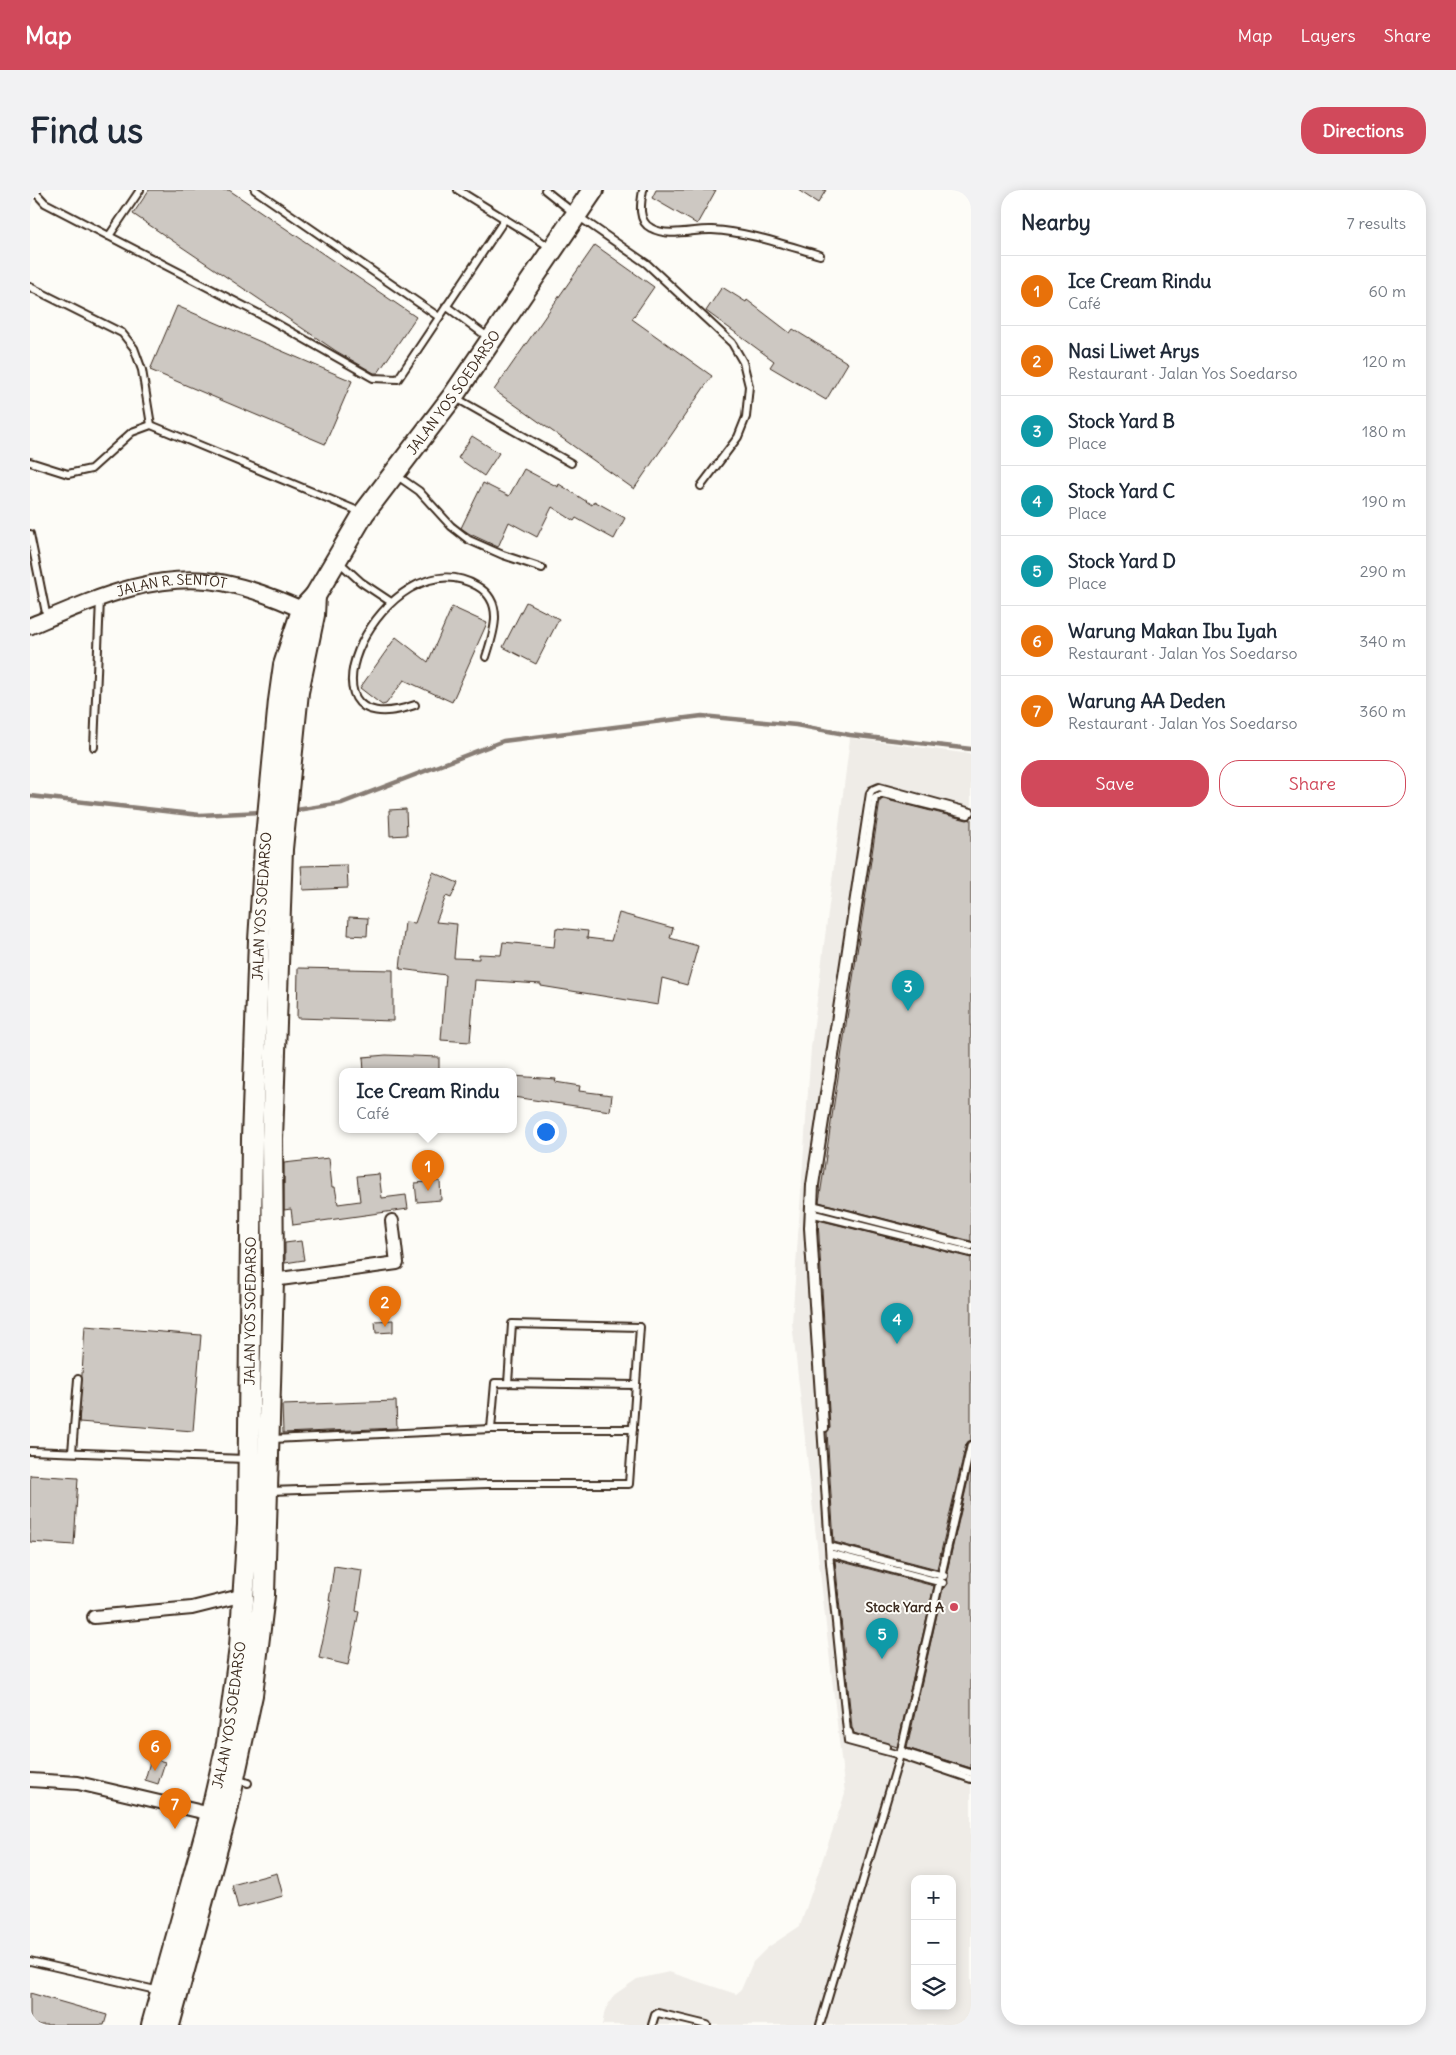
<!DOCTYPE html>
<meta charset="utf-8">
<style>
:root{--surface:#fff;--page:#f2f2f3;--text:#1f2937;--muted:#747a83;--line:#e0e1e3;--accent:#d1495b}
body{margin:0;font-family:Delius,sans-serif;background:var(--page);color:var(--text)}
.controls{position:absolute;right:15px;bottom:15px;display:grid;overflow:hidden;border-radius:10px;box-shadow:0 2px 12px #0003}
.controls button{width:45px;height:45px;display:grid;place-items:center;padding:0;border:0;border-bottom:1px solid var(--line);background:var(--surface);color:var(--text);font:25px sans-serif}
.you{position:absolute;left:515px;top:941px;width:18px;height:18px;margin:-12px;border:4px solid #fff;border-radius:50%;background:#1a73e8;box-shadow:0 0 0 8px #1a73e833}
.badge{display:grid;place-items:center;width:32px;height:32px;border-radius:50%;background:var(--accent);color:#fff;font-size:16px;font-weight:700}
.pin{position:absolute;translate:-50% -41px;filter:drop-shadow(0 1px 2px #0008)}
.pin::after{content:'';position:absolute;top:26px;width:18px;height:15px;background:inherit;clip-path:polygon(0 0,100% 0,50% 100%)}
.popup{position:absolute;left:309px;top:878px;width:178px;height:65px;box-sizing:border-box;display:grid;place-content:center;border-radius:10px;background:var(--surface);filter:drop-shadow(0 1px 4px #0005);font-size:16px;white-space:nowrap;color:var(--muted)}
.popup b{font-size:19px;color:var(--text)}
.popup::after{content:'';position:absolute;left:50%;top:100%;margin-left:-10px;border:10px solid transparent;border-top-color:var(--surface)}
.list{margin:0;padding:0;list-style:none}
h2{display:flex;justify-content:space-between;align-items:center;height:65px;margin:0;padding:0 20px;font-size:21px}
h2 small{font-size:16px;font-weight:400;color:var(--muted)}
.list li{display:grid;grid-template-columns:32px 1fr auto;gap:15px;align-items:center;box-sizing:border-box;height:70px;padding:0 20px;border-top:1px solid var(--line)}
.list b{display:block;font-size:19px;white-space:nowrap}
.list p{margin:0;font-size:16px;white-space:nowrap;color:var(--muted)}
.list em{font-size:16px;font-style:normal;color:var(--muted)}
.actions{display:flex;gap:10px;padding:15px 20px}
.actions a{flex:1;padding:11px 0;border:1px solid var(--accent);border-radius:20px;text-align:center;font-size:18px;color:var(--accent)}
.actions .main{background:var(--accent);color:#fff}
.icon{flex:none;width:28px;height:28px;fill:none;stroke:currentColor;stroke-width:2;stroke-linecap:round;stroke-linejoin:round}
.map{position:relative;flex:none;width:941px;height:1835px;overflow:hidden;border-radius:20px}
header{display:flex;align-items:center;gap:30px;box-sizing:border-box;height:70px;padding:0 25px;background:var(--accent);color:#fff}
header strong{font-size:24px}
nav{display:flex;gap:28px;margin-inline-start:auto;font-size:18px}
.intro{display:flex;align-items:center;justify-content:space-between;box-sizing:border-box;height:120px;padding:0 30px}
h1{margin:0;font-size:35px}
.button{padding:12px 22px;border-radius:20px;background:var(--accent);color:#fff;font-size:18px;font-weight:700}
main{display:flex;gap:30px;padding:0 30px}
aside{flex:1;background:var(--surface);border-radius:20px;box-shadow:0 2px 12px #0003}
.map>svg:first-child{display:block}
</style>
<header>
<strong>Map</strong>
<nav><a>Map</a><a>Layers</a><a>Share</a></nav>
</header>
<div class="intro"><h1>Find us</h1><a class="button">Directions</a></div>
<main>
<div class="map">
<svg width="941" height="1835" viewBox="0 0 941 1835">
<rect width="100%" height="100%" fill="#fdfcf7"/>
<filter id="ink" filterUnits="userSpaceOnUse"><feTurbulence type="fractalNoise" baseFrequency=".02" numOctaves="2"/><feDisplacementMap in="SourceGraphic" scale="10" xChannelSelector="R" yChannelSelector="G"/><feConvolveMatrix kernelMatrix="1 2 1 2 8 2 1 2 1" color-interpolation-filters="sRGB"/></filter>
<g filter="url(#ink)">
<path fill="#efece7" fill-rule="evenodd" d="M820 548 941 564V1835H572L575 1820 584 1805 607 1789 639 1782 706 1804 711 1800 723 1772 737 1758 770 1736 815 1604 762 1133 781 858ZM885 1689H922V1816H885Z"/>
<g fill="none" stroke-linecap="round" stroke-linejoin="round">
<g stroke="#887d74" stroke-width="4.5">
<polyline points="0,606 170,625 232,622"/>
<polyline points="260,621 312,613 473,551 672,526 766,535 820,545 941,559"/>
</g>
</g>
<g fill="#cdc8c2" stroke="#3b2a1e">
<polygon points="119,0 199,0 386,127 348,183 344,183 306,161 103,24"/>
<polygon points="626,0 686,0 667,34 622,8"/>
<polygon points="768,0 796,0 788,13"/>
<polygon points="565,55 624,97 602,129 682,186 604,299 464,200"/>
<polygon points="692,97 716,112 717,110 760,143 763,139 818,173 796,210 740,177 744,171 676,121"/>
<polygon points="147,116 322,191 295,254 120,180"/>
<polygon points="442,246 469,263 454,286 428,268"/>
<polygon points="494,279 528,297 529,294 562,315 564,311 595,328 584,349 546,328 544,331 522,317 507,347 479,332 468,357 440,344 431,338 453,293 479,306"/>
<polygon points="496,412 529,429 506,474 473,457"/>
<polygon points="422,417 457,433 422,512 374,490 356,514 352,515 330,498 366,447 398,472"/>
<polygon points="853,609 937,630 941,629 941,1051 789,1012 850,611"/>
<polygon points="376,619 377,645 360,646 359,620"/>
<polygon points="317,675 318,698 273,700 271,676"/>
<polygon points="403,682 428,693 421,708 416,706 406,732 427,734 424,768 449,769 449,764 471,765 473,752 524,757 526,738 558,741 557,748 581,751 589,723 643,738 640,748 668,756 657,795 632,788 628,815 511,796 511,794 445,790 440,852 411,850 416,785 370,779 375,732 385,733"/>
<polygon points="319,727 338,728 337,746 318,745"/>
<polygon points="268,778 363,780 363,831 267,828"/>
<polygon points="356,865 409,867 409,882 334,882 333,867"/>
<polygon points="483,886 526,889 525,892 550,896 549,901 582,905 580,921 483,907"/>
<polygon points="299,968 302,997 305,997 308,1014 330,1011 327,986 349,984 352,1008 376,1005 378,1019 263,1035 261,1019 254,1020 254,973"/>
<polygon points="410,991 411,1010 387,1012 385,993"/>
<polygon points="788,1030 941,1068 941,1250 936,1254 907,1379 804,1352 797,1242 800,1238"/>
<polygon points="271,1051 274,1070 255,1073 255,1053"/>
<polygon points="363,1130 363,1142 346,1143 345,1131"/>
<polygon points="55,1136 171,1145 163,1241 49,1232"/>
<polygon points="366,1211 367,1238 253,1243 252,1215"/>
<polygon points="941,1277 941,1578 877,1558 913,1398 918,1394 917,1382"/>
<polygon points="0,1285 48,1288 44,1355 0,1352"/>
<polygon points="805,1370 904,1396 867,1557 824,1543 822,1538"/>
<polygon points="304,1376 332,1380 326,1421 329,1422 318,1475 289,1468 301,1411 299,1411"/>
<polygon points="121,1568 135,1572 128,1594 115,1590"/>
<polygon points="247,1683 253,1706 208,1718 202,1695"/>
<polygon points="0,1803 77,1825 74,1835 0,1835"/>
</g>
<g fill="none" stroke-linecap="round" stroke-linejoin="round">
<g stroke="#3b2a1e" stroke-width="10">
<g id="service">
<polyline points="3,0 15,13 237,128 343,188 368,189 475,29"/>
<polyline points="225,0 409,127"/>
<polyline points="428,0 520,57"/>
<polyline points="515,0 545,24 617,74 702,153 713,172 719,196 716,227 708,247 671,296"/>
<path d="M613 0C611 12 607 31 621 38 639 48 663 39 682 40 719 42 755 55 790 65"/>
<polyline points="79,46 110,0"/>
<polyline points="0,97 92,143 104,158 112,180 121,235"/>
<polyline points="416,116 459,148"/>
<polyline points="426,208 541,273"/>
<polyline points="0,272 38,284 61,279 102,242 121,235 333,323"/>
<polyline points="366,285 389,301 421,336 439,350 473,365 512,378"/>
<polyline points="0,344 17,428"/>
<polyline points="308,371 331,392 361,412"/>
<path d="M385 515C253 560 355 343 447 396 475 412 464 442 456 467"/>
<polyline points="64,557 70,409"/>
<polyline points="941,622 849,597 842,600 840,603 780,995 778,1038 800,1373 818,1551 870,1565 941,1589"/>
<polyline points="782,1015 941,1056"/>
<polyline points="784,1024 941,1063"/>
<polyline points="795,1238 783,1039 785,995 845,607 853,604 938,625"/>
<polyline points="461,1239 465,1193 605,1195"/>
<polyline points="242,1249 461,1239 603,1239"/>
<polyline points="0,1261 215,1269"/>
<polyline points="42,1262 48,1189"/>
<polyline points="239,1301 458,1294 599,1294 610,1137 482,1134 478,1193"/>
<polyline points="799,1356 914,1386"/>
<polyline points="803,1364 913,1393"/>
<polyline points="819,1542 820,1547 856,1557"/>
<polyline points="871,1561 941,1583"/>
<polyline points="207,1589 218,1593"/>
<polyline points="0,1771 130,1801"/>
<polyline points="622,1835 625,1825 628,1823 677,1835"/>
<polyline points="790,1835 870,1565 941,1255"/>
</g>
</g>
<g stroke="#3b2a1e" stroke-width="16">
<g id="minor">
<polyline points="243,1090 367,1073 362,1031"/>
<polyline points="64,1427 162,1418 214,1405"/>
<polyline points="0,1590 48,1593 181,1624"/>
</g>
</g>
<g stroke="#3b2a1e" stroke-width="19">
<g id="tertiary">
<path id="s1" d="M0 436C60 411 127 379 194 393 224 399 254 411 281 424"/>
</g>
</g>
<g stroke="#3b2a1e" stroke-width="24">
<g id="trunk">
<path id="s2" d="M122 1835 181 1624 197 1554 210 1457 218 1335 222 949 229 750 235 658 249 511 254 475 272 420 285 406 334 323 423 206 563 0"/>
<polyline points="139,1835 196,1625 222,1505 234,1405 243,1090 242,949 252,659 268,502 284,425 285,406"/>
</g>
</g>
<use href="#service" stroke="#fdfcf7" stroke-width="6"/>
<use href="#minor" stroke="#fdfcf7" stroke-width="12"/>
<use href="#tertiary" stroke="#fdfcf7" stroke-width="15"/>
<use href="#trunk" stroke="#fdfcf7" stroke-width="20"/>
</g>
</g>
<circle fill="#d1495b" stroke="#fdfcf7" stroke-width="2" cx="924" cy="1417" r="5"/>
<g text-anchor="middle" stroke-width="4" stroke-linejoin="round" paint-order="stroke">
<g font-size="14" fill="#3b2a1e" stroke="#fdfcf7">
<text dy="5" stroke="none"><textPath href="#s2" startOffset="1696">JALAN YOS SOEDARSO</textPath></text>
<text dy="5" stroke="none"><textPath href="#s1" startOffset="149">JALAN R. SENTOT</textPath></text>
<text dy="5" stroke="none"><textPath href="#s2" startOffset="1130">JALAN YOS SOEDARSO</textPath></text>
<text dy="5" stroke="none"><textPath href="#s2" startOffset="725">JALAN YOS SOEDARSO</textPath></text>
<text dy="5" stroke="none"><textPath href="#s2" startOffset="320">JALAN YOS SOEDARSO</textPath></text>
</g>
<g font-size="14" font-weight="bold" fill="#3b2a1e" stroke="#fdfcf7" text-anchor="end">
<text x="914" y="1422">Stock Yard A</text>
</g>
</g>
</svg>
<div class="controls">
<button>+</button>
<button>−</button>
<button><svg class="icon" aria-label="layers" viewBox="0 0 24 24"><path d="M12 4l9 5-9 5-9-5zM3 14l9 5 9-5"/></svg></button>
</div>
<div class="you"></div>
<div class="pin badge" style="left:398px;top:1001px;background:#e8710a">1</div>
<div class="popup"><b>Ice Cream Rindu</b>Café</div>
<div class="pin badge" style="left:355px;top:1137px;background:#e8710a">2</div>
<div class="pin badge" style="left:878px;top:821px;background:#0f9aa8">3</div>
<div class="pin badge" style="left:867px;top:1154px;background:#0f9aa8">4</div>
<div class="pin badge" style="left:852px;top:1469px;background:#0f9aa8">5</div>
<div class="pin badge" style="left:125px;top:1581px;background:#e8710a">6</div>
<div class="pin badge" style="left:145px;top:1639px;background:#e8710a">7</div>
</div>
<aside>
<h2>Nearby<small>7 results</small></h2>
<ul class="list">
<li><span class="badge" style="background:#e8710a">1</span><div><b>Ice Cream Rindu</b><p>Café</p></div><em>60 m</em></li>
<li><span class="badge" style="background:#e8710a">2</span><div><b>Nasi Liwet Arys</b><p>Restaurant · Jalan Yos Soedarso</p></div><em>120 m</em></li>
<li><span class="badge" style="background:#0f9aa8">3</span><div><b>Stock Yard B</b><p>Place</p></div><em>180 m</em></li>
<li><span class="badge" style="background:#0f9aa8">4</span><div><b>Stock Yard C</b><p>Place</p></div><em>190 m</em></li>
<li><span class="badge" style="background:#0f9aa8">5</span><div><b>Stock Yard D</b><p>Place</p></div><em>290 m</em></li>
<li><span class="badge" style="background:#e8710a">6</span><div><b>Warung Makan Ibu Iyah</b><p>Restaurant · Jalan Yos Soedarso</p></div><em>340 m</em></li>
<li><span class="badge" style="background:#e8710a">7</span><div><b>Warung AA Deden</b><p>Restaurant · Jalan Yos Soedarso</p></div><em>360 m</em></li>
</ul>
<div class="actions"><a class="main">Save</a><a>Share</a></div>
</aside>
</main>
